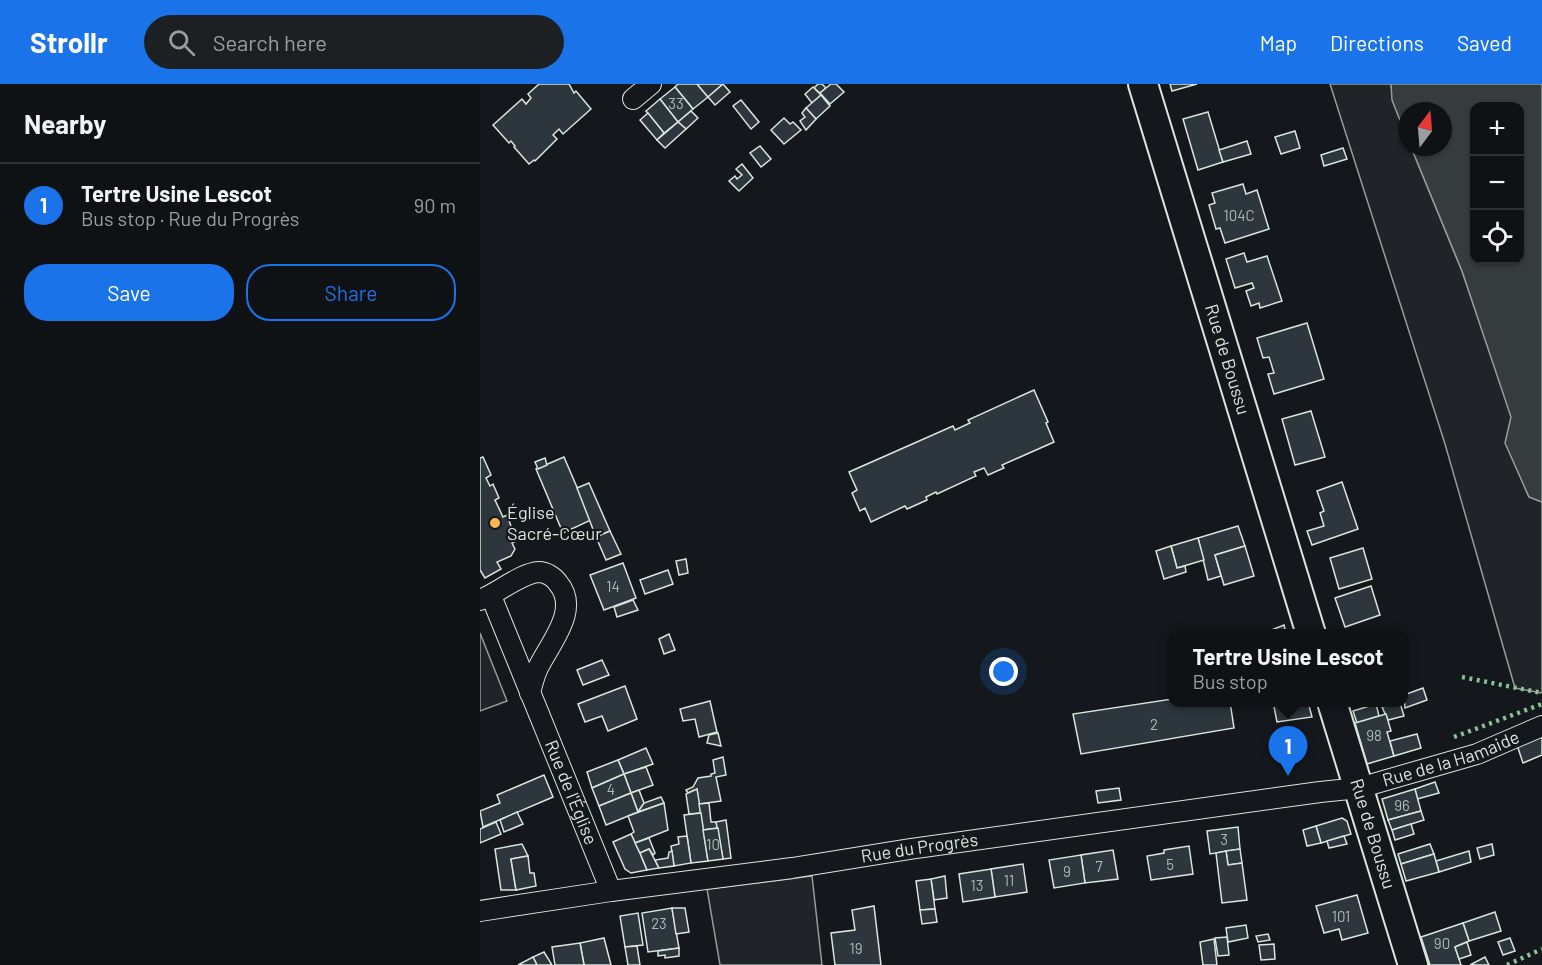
<!DOCTYPE html>
<meta charset="utf-8">
<style>
:root{--surface:#0f1215;--page:#1d2022;--text:#f1f3f6;--muted:#9b9ea0;--line:#2f3234;--accent:#1a73e8}
body{margin:0;font-family:Barlow,sans-serif;background:var(--page);color:var(--text)}
.controls{position:absolute;right:18px;top:18px;display:grid;overflow:hidden;border-radius:12px;box-shadow:0 2px 4px #0004}
.controls button{width:54px;height:54px;display:grid;place-items:center;padding:0;border:0;border-bottom:2px solid var(--line);background:var(--surface);color:var(--text);font:30px sans-serif}
.compass{position:absolute;left:918px;top:18px;width:54px;height:54px;border-radius:50%;background:var(--surface);box-shadow:0 2px 4px #0004;rotate:16deg}
.you{position:absolute;left:524px;top:588px;width:21px;height:21px;margin:-15px;border:4px solid #fff;border-radius:50%;background:#1a73e8;box-shadow:0 0 0 9px #1a73e833}
.badge{display:grid;place-items:center;width:39px;height:39px;border-radius:50%;background:var(--accent);color:#fff;font-size:20px;font-weight:700}
.pin{position:absolute;translate:-50% -50px;filter:drop-shadow(0 2px 3px #0008)}
.pin::after{content:'';position:absolute;top:32px;width:21px;height:18px;background:inherit;clip-path:polygon(0 0,100% 0,50% 100%)}
.popup{position:absolute;left:688px;top:545px;width:240px;height:78px;box-sizing:border-box;display:grid;place-content:center;border-radius:12px;background:var(--surface);filter:drop-shadow(0 2px 4px #0005);font-size:20px;white-space:nowrap;color:var(--muted)}
.popup b{font-size:22px;color:var(--text)}
.popup::after{content:'';position:absolute;left:50%;top:100%;margin-left:-12px;border:12px solid transparent;border-top-color:var(--surface)}
.list{margin:0;padding:0;list-style:none}
h2{display:flex;justify-content:space-between;align-items:center;height:78px;margin:0;padding:0 24px;font-size:26px}
h2 small{font-size:20px;font-weight:400;color:var(--muted)}
.list li{display:grid;grid-template-columns:39px 1fr auto;gap:18px;align-items:center;box-sizing:border-box;height:84px;padding:0 24px;border-top:2px solid var(--line)}
.list b{display:block;font-size:22px;white-space:nowrap}
.list p{margin:0;font-size:20px;white-space:nowrap;color:var(--muted)}
.list em{font-size:20px;font-style:normal;color:var(--muted)}
.actions{display:flex;gap:12px;padding:18px 24px}
.actions a{flex:1;padding:14px 0;border:2px solid var(--accent);border-radius:24px;text-align:center;font-size:21px;color:var(--accent)}
.actions .main{background:var(--accent);color:#fff}
.icon{flex:none;width:33px;height:33px;fill:none;stroke:currentColor;stroke-width:2;stroke-linecap:round;stroke-linejoin:round}
.map{position:relative;flex:none;width:1062px;height:881px;overflow:hidden}
header{display:flex;align-items:center;gap:36px;box-sizing:border-box;height:84px;padding:0 30px;background:var(--accent);color:#fff}
header strong{font-size:28px}
nav{display:flex;gap:33px;margin-inline-start:auto;font-size:21px}
.search{width:420px;height:54px;background:var(--page);display:flex;align-items:center;gap:15px;box-sizing:border-box;padding:0 21px;border-radius:33px;color:var(--muted);font-size:22px}
main{display:flex}
aside{flex:1;background:var(--surface)}
.map>svg:first-child{display:block}
</style>
<header>
<strong>Strollr</strong>
<div class="search"><svg class="icon" aria-label="search" viewBox="0 0 24 24"><circle cx="10" cy="10" r="6"/><path d="M15 15l6 6"/></svg>Search here</div>
<nav><a>Map</a><a>Directions</a><a>Saved</a></nav>
</header>
<main>
<aside>
<h2>Nearby<small></small></h2>
<ul class="list">
<li><span class="badge">1</span><div><b>Tertre Usine Lescot</b><p>Bus stop · Rue du Progrès</p></div><em>90 m</em></li>
</ul>
<div class="actions"><a class="main">Save</a><a>Share</a></div>
</aside>
<div class="map">
<svg width="1062" height="881" viewBox="0 0 1062 881">
<rect width="100%" height="100%" fill="#14181c"/>
<g fill="#202428" stroke="#939e99" stroke-width="1.5">
<path d="M850 0H911C913 22 927 42 927 63H931L982 187 1032 333 1026 359 1049 413 1062 418V609L1035 604 965 360Z"/>
<polygon points="0,549 27,617 0,627"/>
<polygon points="332,792 342,881 240,881 227,805"/>
</g>
<path fill="#363b3e" stroke="#939e99" stroke-width="1.5" fill-rule="evenodd" d="M911 0H1062V418L1049 413 1025 359 1031 333 982 187 931 63H963V27H927V54L912 16ZM994 22H1040V176H994Z"/>
<g fill="#2c363c" stroke="#d8e6dc" stroke-width="1.5">
<polygon points="59,0 89,0 94,9 96,7 111,25 83,50 79,45 73,51 77,55 55,77 54,76 49,80 34,63 35,62 31,57 29,59 13,41 42,15 46,20 51,14 48,10"/>
<polygon points="198,0 217,0 228,13 213,25 195,3"/>
<polygon points="217,0 243,0 228,13"/>
<polygon points="243,0 250,8 235,21 228,13"/>
<polygon points="338,0 342,0 346,4 340,9 334,4"/>
<polygon points="351,0 356,0 364,8 350,20 340,9"/>
<polygon points="690,0 717,0 692,7"/>
<polygon points="195,3 213,25 198,38 180,15"/>
<polygon points="333,3 341,11 332,19 325,10"/>
<polygon points="341,11 350,22 336,35 326,24"/>
<polygon points="180,15 198,38 184,49 166,27"/>
<polygon points="261,16 279,38 271,45 253,22"/>
<polygon points="326,24 336,35 326,46 320,37 325,33 322,29"/>
<polygon points="211,27 218,34 206,45 198,38"/>
<polygon points="728,28 743,78 718,86 703,35"/>
<polygon points="168,29 184,49 177,56 160,36"/>
<polygon points="304,34 310,40 313,38 321,46 304,60 291,46"/>
<polygon points="198,38 206,45 185,64 177,56"/>
<polygon points="815,47 820,64 801,70 795,53"/>
<polygon points="767,57 771,70 743,78 739,66"/>
<polygon points="280,62 291,75 281,83 270,69"/>
<polygon points="863,64 867,75 844,82 841,71"/>
<polygon points="262,80 273,94 259,107 249,97 255,92 257,95 262,91 256,85"/>
<polygon points="763,100 766,110 777,106 789,145 745,159 740,144 736,145 729,121 735,119 732,109"/>
<polygon points="764,169 767,178 787,172 802,217 780,224 779,219 771,222 766,207 774,204 772,199 755,204 746,175"/>
<polygon points="827,239 844,295 794,310 788,290 794,289 789,273 783,274 777,254"/>
<polygon points="554,306 568,338 566,339 574,358 522,381 524,384 508,391 504,384 494,388 496,392 457,410 456,408 446,413 447,416 427,425 425,422 391,438 385,424 380,427 372,409 377,406 369,388 473,342 475,346 490,339 488,336"/>
<polygon points="831,327 845,373 815,381 802,335"/>
<polygon points="3,373 11,391 6,394 10,402 13,400 19,414 15,416 23,433 27,431 32,445 29,447 34,458 32,459 35,465 31,472 17,478 21,485 5,494 0,486 0,374"/>
<polygon points="84,373 111,436 83,449 56,385"/>
<polygon points="65,374 67,381 58,385 55,378"/>
<polygon points="862,398 878,445 832,461 827,447 844,442 840,429 844,427 837,407"/>
<polygon points="109,399 130,447 116,453 97,404"/>
<polygon points="758,442 765,462 735,471 741,492 728,496 718,454"/>
<polygon points="130,447 141,470 126,476 116,453"/>
<polygon points="718,454 724,476 697,484 691,462"/>
<polygon points="691,462 697,484 705,482 706,488 684,495 676,467"/>
<polygon points="765,462 774,492 744,501 735,471"/>
<polygon points="883,464 892,495 859,505 850,474"/>
<polygon points="206,475 208,489 199,491 196,477"/>
<polygon points="143,479 156,514 124,526 110,491"/>
<polygon points="188,486 193,500 165,510 160,496"/>
<polygon points="891,502 900,531 865,543 855,514"/>
<polygon points="153,516 158,526 137,533 134,523"/>
<polygon points="804,541 806,550 781,550 794,545"/>
<polygon points="189,550 195,566 184,570 179,555"/>
<polygon points="122,576 129,591 103,601 97,586"/>
<polygon points="145,602 157,635 128,647 122,632 105,638 98,620"/>
<polygon points="943,604 947,616 925,624 924,611"/>
<polygon points="692,615 692,618 750,618 754,644 601,670 593,630"/>
<polygon points="230,617 237,648 219,653 215,635 203,637 200,625"/>
<polygon points="793,618 828,618 832,633 797,638"/>
<polygon points="920,619 924,632 908,636 902,623"/>
<polygon points="896,620 899,632 877,639 873,627"/>
<polygon points="906,630 911,647 907,648 914,672 887,680 875,639"/>
<polygon points="238,649 241,662 227,659 229,651"/>
<polygon points="937,650 941,664 914,672 910,657"/>
<polygon points="1062,652 1062,671 1043,679 1037,661"/>
<polygon points="166,664 173,680 144,690 138,676"/>
<polygon points="243,673 246,691 236,693 241,717 219,720 217,705 208,709 206,706 213,703 218,694 231,692 231,690 235,689 233,676"/>
<polygon points="138,676 144,690 112,704 107,688"/>
<polygon points="166,683 173,701 151,709 144,690"/>
<polygon points="144,690 151,709 119,722 112,704"/>
<polygon points="64,691 73,713 3,743 0,727 20,719 17,711"/>
<polygon points="955,698 959,709 937,715 935,705"/>
<polygon points="639,704 641,716 618,719 616,707"/>
<polygon points="217,705 221,729 209,730 206,710"/>
<polygon points="935,705 941,727 908,736 902,715"/>
<polygon points="159,706 164,719 158,728 151,709"/>
<polygon points="151,709 158,728 126,741 119,722"/>
<polygon points="181,713 184,719 158,728 164,719"/>
<polygon points="184,719 188,746 155,759 151,750 154,748 148,732"/>
<polygon points="229,719 231,738 236,738 238,744 223,746 219,720"/>
<polygon points="941,727 944,736 912,746 908,736"/>
<polygon points="37,728 43,740 24,748 20,736"/>
<polygon points="221,729 228,777 211,779 204,731"/>
<polygon points="862,734 867,737 871,750 841,759 836,742"/>
<polygon points="246,736 251,774 243,775 236,738"/>
<polygon points="16,738 21,750 0,759 0,745"/>
<polygon points="931,740 934,750 915,756 912,746"/>
<polygon points="836,742 841,759 827,762 823,746"/>
<polygon points="758,743 760,765 730,770 727,747"/>
<polygon points="238,744 243,775 228,777 223,746"/>
<polygon points="151,750 160,769 167,786 151,789 145,785 133,758"/>
<polygon points="207,752 211,779 194,782 191,762 199,760 198,753"/>
<polygon points="864,752 867,760 849,764 847,757"/>
<polygon points="169,754 175,769 173,771 169,765 160,769 155,759"/>
<polygon points="42,760 48,772 31,775 36,806 21,806 15,765"/>
<polygon points="950,760 954,770 921,780 918,770"/>
<polygon points="1012,760 1014,771 1000,775 997,764"/>
<polygon points="709,762 713,790 671,796 667,772 684,769 684,766"/>
<polygon points="169,765 179,784 167,786 160,769"/>
<polygon points="760,765 762,779 748,781 746,767"/>
<polygon points="633,766 638,795 605,799 601,771"/>
<polygon points="192,767 194,782 179,784 175,776 188,774 189,768"/>
<polygon points="746,767 748,781 762,779 767,816 742,819 736,769"/>
<polygon points="989,767 991,778 959,788 956,777"/>
<polygon points="954,770 959,788 926,797 921,780"/>
<polygon points="601,771 605,799 574,804 569,776"/>
<polygon points="48,772 50,789 54,789 56,802 36,806 31,775"/>
<polygon points="543,780 547,808 515,813 511,785"/>
<polygon points="511,785 515,813 483,818 479,790"/>
<polygon points="465,792 467,814 454,816 451,795"/>
<polygon points="451,795 455,825 440,826 436,797"/>
<polygon points="877,811 888,849 862,856 859,845 844,849 836,822"/>
<polygon points="394,822 401,881 355,881 351,849 375,846 372,826"/>
<polygon points="192,824 199,864 168,868 162,829"/>
<polygon points="192,824 205,824 209,848 196,850"/>
<polygon points="455,825 457,838 442,840 440,826"/>
<polygon points="1015,828 1021,847 989,857 983,839"/>
<polygon points="158,829 163,861 145,863 140,832"/>
<polygon points="983,839 989,857 975,863 981,881 950,881 941,853"/>
<polygon points="766,841 768,854 748,858 746,844"/>
<polygon points="788,850 790,856 778,858 776,852"/>
<polygon points="747,853 749,871 738,872 735,854"/>
<polygon points="124,854 131,881 104,881 100,859"/>
<polygon points="1030,854 1035,867 1023,871 1018,858"/>
<polygon points="734,855 737,881 723,881 720,858"/>
<polygon points="987,858 991,871 979,875 975,863"/>
<polygon points="100,859 104,881 75,881 72,863"/>
<polygon points="794,860 795,875 781,876 779,861"/>
<polygon points="157,862 160,881 148,881 145,863"/>
<polygon points="199,864 199,872 185,874 185,871 178,872 178,867"/>
<polygon points="64,868 72,881 57,881 53,873"/>
<polygon points="53,873 57,881 38,881"/>
<polygon points="1005,873 1009,881 990,881"/>
</g>
<g fill="none" stroke-linecap="round" stroke-linejoin="round">
<g stroke="#d8e6dc" stroke-width="22">
<g id="street">
<polyline points="153,15 171,0"/>
<path id="s1" d="M11 512 131 807"/>
<path d="M0 516C18 509 41 489 59 488 66 488 74 493 78 499 101 526 69 560 57 586 54 593 52 601 50 609"/>
<path id="s2" d="M0 827 131 807 312 784 430 765 840 708 879 704 997 670 1062 642"/>
</g>
</g>
<g stroke="#d8e6dc" stroke-width="32">
<g id="secondary">
<path id="s3" d="M663 0 831 550"/>
<path id="s4" d="M852 618 933 881"/>
</g>
</g>
<use href="#street" stroke="#14181c" stroke-width="20"/>
<use href="#secondary" stroke="#14181c" stroke-width="28"/>
<g stroke="#8ac095" stroke-width="4.5" stroke-dasharray="3 4.5" stroke-linecap="butt">
<polyline points="982,593 1062,609"/>
<polyline points="974,653 1062,620"/>
<polyline points="1027,881 1062,865"/>
</g>
</g>
<circle fill="#ffb74d" stroke="#14181c" stroke-width="2" cx="15" cy="439" r="6"/>
<g text-anchor="middle" stroke-width="4.5" stroke-linejoin="round" paint-order="stroke">
<g font-size="15" fill="#adbab4">
<text x="196" y="25">33</text>
<text x="759" y="137">104C</text>
<text x="133" y="508">14</text>
<text x="674" y="646">2</text>
<text x="894" y="657">98</text>
<text x="131" y="711">4</text>
<text x="922" y="727">96</text>
<text x="744" y="761">3</text>
<text x="233" y="766">10</text>
<text x="690" y="786">5</text>
<text x="619" y="788">7</text>
<text x="587" y="793">9</text>
<text x="529" y="802">11</text>
<text x="497" y="807">13</text>
<text x="861" y="838">101</text>
<text x="179" y="845">23</text>
<text x="962" y="865">90</text>
<text x="376" y="870">19</text>
</g>
<g font-size="18" fill="#d8e6dc" stroke="#14181c">
<text dy="6" stroke="none"><textPath href="#s3" startOffset="288">Rue de Boussu</textPath></text>
<text dy="6" stroke="none"><textPath href="#s2" startOffset="984">Rue de la Hamaide</textPath></text>
<text dy="6" stroke="none"><textPath href="#s1" startOffset="212">Rue de l'Église</textPath></text>
<text dy="6" stroke="none"><textPath href="#s4" startOffset="138">Rue de Boussu</textPath></text>
<text dy="6" stroke="none"><textPath href="#s2" startOffset="444">Rue du Progrès</textPath></text>
</g>
<g font-size="18" fill="#d8e6dc" stroke="#14181c" text-anchor="start">
<text x="27" y="435">Église<tspan x="27" dy="21">Sacré-Cœur</tspan></text>
</g>
</g>
</svg>
<div class="controls">
<button>+</button>
<button>−</button>
<button><svg class="icon" aria-label="locate" viewBox="0 0 24 24"><circle cx="12" cy="12" r="6"/><path d="M12 2v4M12 18v4M2 12h4M18 12h4"/></svg></button>
</div>
<svg class="compass" viewBox="-18 -18 36 36"><path d="M0-13l5 13h-10z" fill="#e53935"/><path d="M0 13l5-13h-10z" fill="#9b9ea0"/></svg>
<div class="you"></div>
<div class="pin badge" style="left:808px;top:692px">1</div>
<div class="popup"><b>Tertre Usine Lescot</b>Bus stop</div>
</div>
</main>
